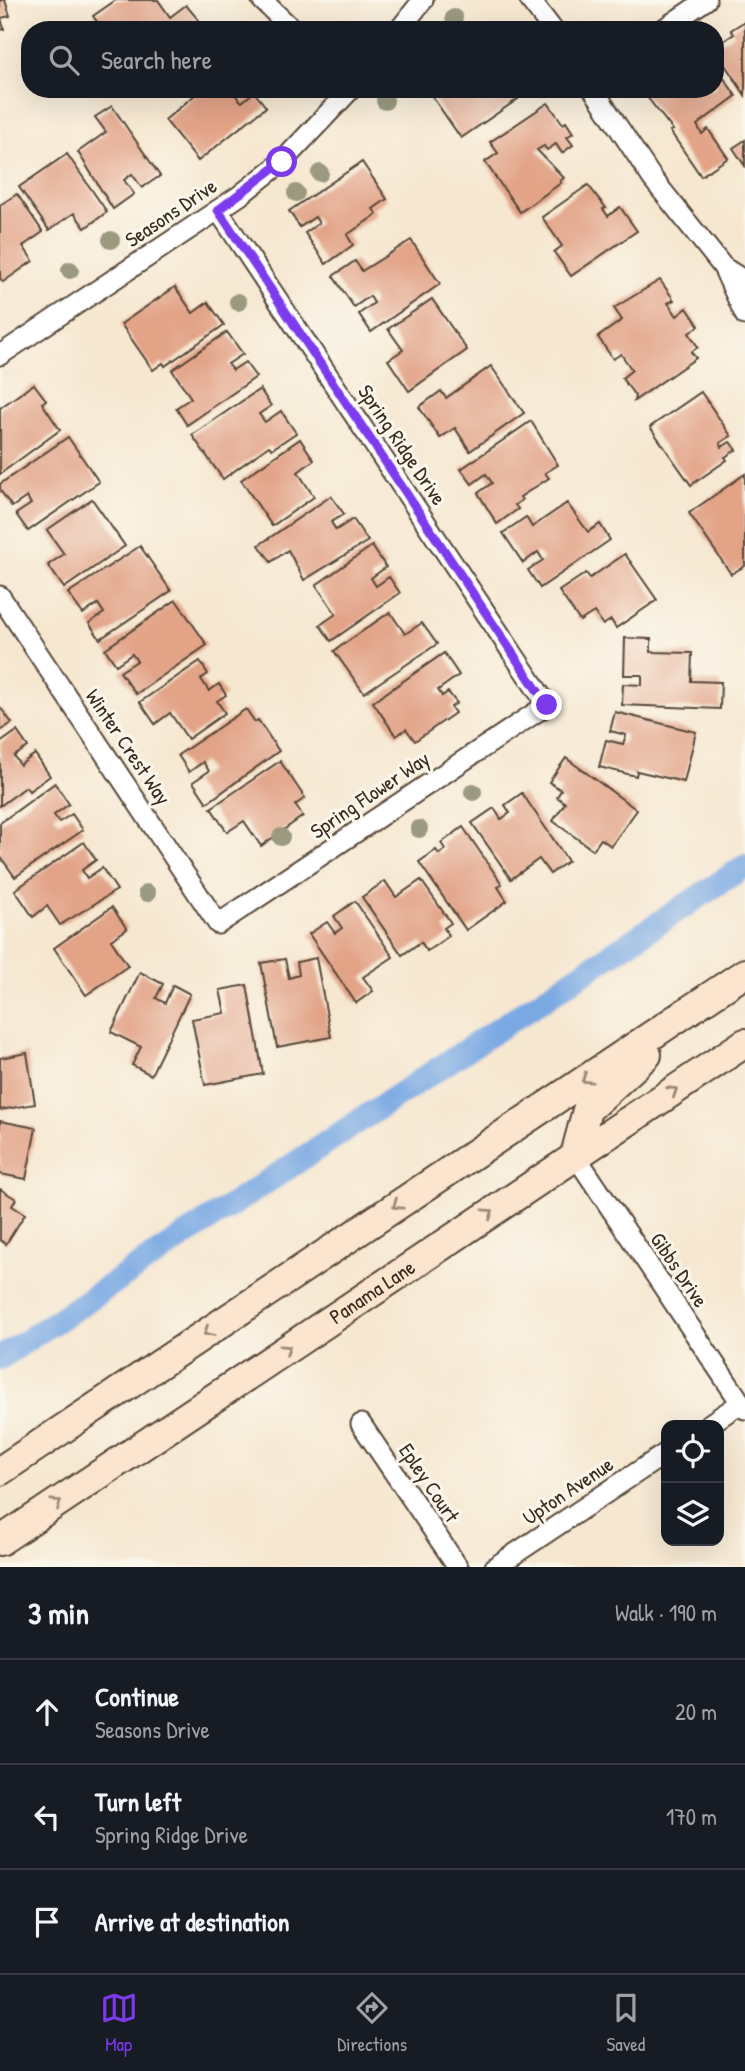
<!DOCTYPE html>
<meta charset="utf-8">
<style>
:root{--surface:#171b24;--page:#242831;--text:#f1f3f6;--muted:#9ea1a6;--line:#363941;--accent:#7c3aed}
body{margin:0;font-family:"Patrick Hand",sans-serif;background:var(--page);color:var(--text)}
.controls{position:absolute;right:21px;bottom:21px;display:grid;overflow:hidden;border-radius:14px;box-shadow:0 7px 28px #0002}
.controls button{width:63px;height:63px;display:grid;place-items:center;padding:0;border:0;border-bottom:2px solid var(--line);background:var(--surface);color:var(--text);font:35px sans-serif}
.stop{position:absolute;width:21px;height:21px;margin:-16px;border:5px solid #7c3aed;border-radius:50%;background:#fff}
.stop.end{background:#7c3aed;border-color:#fff;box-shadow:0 2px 7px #0008}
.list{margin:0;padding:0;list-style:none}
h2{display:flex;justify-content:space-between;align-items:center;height:91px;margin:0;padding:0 28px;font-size:30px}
h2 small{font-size:23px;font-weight:400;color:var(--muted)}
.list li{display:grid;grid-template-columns:46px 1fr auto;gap:21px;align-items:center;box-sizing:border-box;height:105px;padding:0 28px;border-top:2px solid var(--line)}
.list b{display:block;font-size:26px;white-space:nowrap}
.list p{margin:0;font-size:23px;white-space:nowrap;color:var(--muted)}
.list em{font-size:23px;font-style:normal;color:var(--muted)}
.icon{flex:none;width:38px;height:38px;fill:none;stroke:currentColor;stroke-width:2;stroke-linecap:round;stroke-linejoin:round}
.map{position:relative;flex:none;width:745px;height:1567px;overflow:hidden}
.search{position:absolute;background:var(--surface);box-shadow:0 7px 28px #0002;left:21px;right:21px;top:21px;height:77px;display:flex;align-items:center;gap:18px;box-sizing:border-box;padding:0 24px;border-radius:28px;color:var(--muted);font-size:26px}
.sheet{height:406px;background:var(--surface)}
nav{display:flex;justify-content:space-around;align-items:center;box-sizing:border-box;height:98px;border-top:2px solid var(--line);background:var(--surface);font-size:19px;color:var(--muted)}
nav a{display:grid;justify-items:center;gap:4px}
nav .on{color:var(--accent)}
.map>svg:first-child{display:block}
</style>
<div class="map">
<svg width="745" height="1567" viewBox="0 0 745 1567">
<rect width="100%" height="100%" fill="#fbf7ec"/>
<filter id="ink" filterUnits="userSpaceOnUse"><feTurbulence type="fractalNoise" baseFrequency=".0143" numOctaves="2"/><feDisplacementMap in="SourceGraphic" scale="14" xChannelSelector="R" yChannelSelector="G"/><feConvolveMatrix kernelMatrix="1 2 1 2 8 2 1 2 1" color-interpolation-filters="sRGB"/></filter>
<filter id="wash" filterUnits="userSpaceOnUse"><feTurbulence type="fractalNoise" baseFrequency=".00686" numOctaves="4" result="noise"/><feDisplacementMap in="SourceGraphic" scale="28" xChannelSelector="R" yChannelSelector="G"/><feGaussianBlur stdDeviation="1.57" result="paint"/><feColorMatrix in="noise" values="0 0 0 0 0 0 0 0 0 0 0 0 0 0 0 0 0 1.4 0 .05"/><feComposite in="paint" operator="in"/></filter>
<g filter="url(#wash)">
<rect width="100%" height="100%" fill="#f6e7d0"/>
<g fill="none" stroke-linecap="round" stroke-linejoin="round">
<polyline stroke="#79a8e3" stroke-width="24" points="0,1358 745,866"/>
</g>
<g id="blocks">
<g fill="#e2a387">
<polygon points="0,0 5,0 10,16 1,18 4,29 0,30"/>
<polygon points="116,0 158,0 170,17 186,5 207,30 103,30 93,16"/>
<polygon points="745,21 745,95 715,50 715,47 734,34 731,30"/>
<polygon points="715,65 736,96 697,125 702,134 708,129 728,158 701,176 670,131 673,130 643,92 715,89"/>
<polygon points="202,89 244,89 236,96 242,102 254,92 266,107 198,161 165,120"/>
<polygon points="427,89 517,89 520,94 516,97 518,99 461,138"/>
<polygon points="548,103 563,124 566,122 573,133 567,137 573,145 562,153 556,144 547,150 544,146 537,150 564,178 560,181 561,183 520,212 485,162 498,153 490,142"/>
<polygon points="112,106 160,176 142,188 132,174 124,180 134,194 113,209 78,152 106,132 95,117"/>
<polygon points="745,140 745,166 733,148"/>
<polygon points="67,154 107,212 85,228 74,213 49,230 19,187"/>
<polygon points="362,162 387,199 373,209 377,214 347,235 353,245 326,264 305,233 319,223 315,217 300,227 289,211"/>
<polygon points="588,185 606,208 603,209 608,216 620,207 637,231 571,276 554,252 562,246 542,217"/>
<polygon points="17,194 43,232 23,246 33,261 3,282 0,278 0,205"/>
<polygon points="411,240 440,284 371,332 359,314 374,303 370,296 354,307 333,276 355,261 362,271"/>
<polygon points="660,280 674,300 668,303 677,316 687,308 699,326 689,333 698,347 691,352 696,358 634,401 635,396 622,378 632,370 621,354 613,359 598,337 622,320 614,308"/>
<polygon points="175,287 193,313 208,302 224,325 165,366 163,363 153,370 121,324"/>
<polygon points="432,299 467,350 409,391 388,360 403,350 388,329"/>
<polygon points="227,332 243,354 228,364 233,370 245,362 256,377 187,425 176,408 191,398 172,370"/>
<polygon points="491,366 524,413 470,451 455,428 440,438 419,407 441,391 446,398"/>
<polygon points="34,384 46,400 42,403 60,430 0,474 0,408"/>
<polygon points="260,389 271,406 259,414 265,422 281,411 296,433 272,449 269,446 223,479 192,435"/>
<polygon points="701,392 731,436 720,443 722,447 730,442 736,450 725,457 727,460 691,485 650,427"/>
<polygon points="531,421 558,465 545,473 549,478 520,497 522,500 515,505 518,509 497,524 478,493 492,483 486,474 472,484 461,469"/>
<polygon points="68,437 99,482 28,531 16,514 31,504 27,497 12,507 0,490 0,484"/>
<polygon points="300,439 314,460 298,472 314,497 272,526 241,480"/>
<polygon points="745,474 745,566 731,574 689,513"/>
<polygon points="331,496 344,514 331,522 336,530 353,519 368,541 304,580 288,550 271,562 259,545"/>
<polygon points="92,499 125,546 64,588 48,565 64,554 47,530"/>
<polygon points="567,503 588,532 600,524 610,540 540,588 528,570 543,560 538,552 523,563 503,533 526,517 532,527"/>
<polygon points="140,546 171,591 100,639 89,623 104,613 98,604 83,614 68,593"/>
<polygon points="372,546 386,567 371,578 376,586 389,577 400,593 331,641 320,625 336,614 316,585"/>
<polygon points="625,554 657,600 616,628 611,620 603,625 594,612 580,621 559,591 586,573 590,578"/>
<polygon points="176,600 207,645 136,694 120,672 137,661 132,654 116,665 105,649"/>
<polygon points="390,612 405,634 422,623 437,644 364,693 334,651"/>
<polygon points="625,638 651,639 651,652 692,653 691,681 721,682 720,709 622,705 623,684 642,685 642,675 624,675"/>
<polygon points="444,653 459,675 438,690 442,696 448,692 457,703 451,707 455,713 415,741 406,729 396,736 373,702"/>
<polygon points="200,661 208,674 201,679 209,691 219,684 226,695 217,701 225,713 188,739 170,713 155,724 140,702"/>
<polygon points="0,707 12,723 0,731"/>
<polygon points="246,709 255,722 258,720 279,751 207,803 193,782 209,771 203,762 189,772 178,755"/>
<polygon points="615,712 696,732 684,782 637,771 636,776 599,767 606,740 623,744 626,735 610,731"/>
<polygon points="17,731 28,747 14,756 20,765 35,754 50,776 29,791 26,787 0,806 0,743"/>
<polygon points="566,758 637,810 611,846 601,839 593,850 553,821 565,803 557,797 561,790 549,782"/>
<polygon points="280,761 305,798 295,805 303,816 261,846 244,821 227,832 211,808"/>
<polygon points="55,783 69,804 54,815 59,822 72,814 83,830 15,877 0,856 0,823"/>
<polygon points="522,793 568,861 550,874 539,859 511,879 472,823 494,808 501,819 510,813 505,805"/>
<polygon points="463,827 502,884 498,887 507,901 466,930 419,862 436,850 439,854 445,849 441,843"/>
<polygon points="84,842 96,860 82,870 87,878 102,868 117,890 60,925 47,906 33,917 15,890"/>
<polygon points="421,880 451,923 444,928 449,936 427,951 421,942 402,955 362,897 385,881 396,897"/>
<polygon points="355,901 393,957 363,977 373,991 356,1003 309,934 327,922 335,933 342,928 334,916"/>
<polygon points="112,907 127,929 111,940 128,966 86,995 54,948"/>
<polygon points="316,958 331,1037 277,1047 261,963 285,959 289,978 299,975 297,962"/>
<polygon points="140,972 163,984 156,998 165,1003 173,985 190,994 151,1075 132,1065 141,1047 111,1032"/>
<polygon points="247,985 263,1074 205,1085 192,1019 225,1013 220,990"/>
<polygon points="27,1053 35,1104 0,1110 0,1058"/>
<polygon points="0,1121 36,1128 26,1179 0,1174"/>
<polygon points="0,1189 16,1199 12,1206 25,1214 6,1244 0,1240"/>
</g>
</g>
</g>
<g filter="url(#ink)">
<use href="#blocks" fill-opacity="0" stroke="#574639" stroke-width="2"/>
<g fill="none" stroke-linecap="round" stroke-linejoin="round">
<g stroke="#574639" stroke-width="23">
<g id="street">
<polyline points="262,0 293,30"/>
<polyline points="530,0 553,30"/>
<polyline points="399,30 423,0"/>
<polyline points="662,30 706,0"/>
<polyline points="593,89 652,178 723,267"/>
<polyline points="745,281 723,267 745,315"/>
<polyline points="0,355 239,196 282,162 351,89"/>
<polyline points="0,596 218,924 547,705 218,210"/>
<polyline points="575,1155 745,1409"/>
<polyline points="361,1424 458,1567"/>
<polyline points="708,1425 741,1403"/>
<polyline points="495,1567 666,1453"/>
</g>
</g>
<g stroke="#574639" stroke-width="32">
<g id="secondary">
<polyline points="575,1155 587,1110 647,1055"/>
<polyline points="0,1471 745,973"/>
<path id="s1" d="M0 1541 745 1043"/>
</g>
</g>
<use href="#street" stroke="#fff" stroke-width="19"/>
<use href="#secondary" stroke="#fbe5cf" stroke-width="28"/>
</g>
<g fill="#9b9a80">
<circle cx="454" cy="18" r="9"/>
<circle cx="385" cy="101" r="9"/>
<circle cx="320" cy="173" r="9"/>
<circle cx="296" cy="193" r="9"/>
<circle cx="111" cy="240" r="9"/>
<circle cx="70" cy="270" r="9"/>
<circle cx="238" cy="302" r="9"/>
<circle cx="473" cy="792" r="9"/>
<circle cx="419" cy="829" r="9"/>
<circle cx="281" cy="837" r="9"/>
<circle cx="147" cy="893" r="9"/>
</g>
<defs><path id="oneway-chevron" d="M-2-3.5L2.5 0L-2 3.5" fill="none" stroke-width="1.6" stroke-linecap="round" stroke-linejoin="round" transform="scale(1.75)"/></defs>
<g stroke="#9b8876">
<use href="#oneway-chevron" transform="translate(586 1079) rotate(146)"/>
<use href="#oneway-chevron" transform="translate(673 1091) rotate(-33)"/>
<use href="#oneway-chevron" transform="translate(397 1205) rotate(146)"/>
<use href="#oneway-chevron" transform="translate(489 1213) rotate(-34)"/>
<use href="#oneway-chevron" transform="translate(208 1332) rotate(146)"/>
<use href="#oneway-chevron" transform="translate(286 1349) rotate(-34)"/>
<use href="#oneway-chevron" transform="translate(57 1503) rotate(-34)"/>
</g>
</g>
<g fill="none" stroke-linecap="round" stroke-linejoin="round" filter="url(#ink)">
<polyline stroke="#7c3aed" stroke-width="9" points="282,162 218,210 547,705"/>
</g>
<g text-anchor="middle" stroke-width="6" stroke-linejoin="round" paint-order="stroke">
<g font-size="21" fill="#3b2a1e" stroke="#fbf7ec">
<text transform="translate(171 213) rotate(-34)" y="7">Seasons Drive</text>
<text transform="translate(402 445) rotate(56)" y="7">Spring Ridge Drive</text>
<text transform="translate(128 747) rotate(56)" y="7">Winter Crest Way</text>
<text transform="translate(370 795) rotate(-34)" y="7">Spring Flower Way</text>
<text transform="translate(679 1270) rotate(56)" y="7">Gibbs Drive</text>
<text dy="7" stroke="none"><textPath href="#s1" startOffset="448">Panama Lane</textPath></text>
<text transform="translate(429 1483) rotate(56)" y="7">Epley Court</text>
<text transform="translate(568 1491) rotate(-34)" y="7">Upton Avenue</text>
</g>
</g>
</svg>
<div class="controls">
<button><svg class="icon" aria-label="locate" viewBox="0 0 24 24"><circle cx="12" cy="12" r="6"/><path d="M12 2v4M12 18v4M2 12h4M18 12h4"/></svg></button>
<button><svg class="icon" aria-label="layers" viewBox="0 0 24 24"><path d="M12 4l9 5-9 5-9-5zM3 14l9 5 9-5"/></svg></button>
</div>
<div class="stop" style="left:282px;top:162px"></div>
<div class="stop end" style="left:547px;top:705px"></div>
<div class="search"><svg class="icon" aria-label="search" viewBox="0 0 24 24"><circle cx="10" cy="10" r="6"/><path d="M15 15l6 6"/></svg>Search here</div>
</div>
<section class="sheet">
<h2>3 min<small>Walk · 190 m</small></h2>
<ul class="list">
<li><svg class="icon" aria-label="ahead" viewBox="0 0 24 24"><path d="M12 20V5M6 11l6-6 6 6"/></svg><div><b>Continue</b><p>Seasons Drive</p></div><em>20 m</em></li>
<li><svg class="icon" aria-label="left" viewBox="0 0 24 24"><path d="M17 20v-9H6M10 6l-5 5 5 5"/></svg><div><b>Turn left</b><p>Spring Ridge Drive</p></div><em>170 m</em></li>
<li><svg class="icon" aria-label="arrive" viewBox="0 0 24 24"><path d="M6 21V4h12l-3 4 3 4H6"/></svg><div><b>Arrive at destination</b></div></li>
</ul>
</section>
<nav>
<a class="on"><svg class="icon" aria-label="map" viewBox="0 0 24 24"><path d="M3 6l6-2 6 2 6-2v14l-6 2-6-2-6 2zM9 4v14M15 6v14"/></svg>Map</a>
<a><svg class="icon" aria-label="directions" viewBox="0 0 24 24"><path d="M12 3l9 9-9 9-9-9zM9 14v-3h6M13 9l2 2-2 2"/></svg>Directions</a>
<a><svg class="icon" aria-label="saved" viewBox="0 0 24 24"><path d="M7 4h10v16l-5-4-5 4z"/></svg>Saved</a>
</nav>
